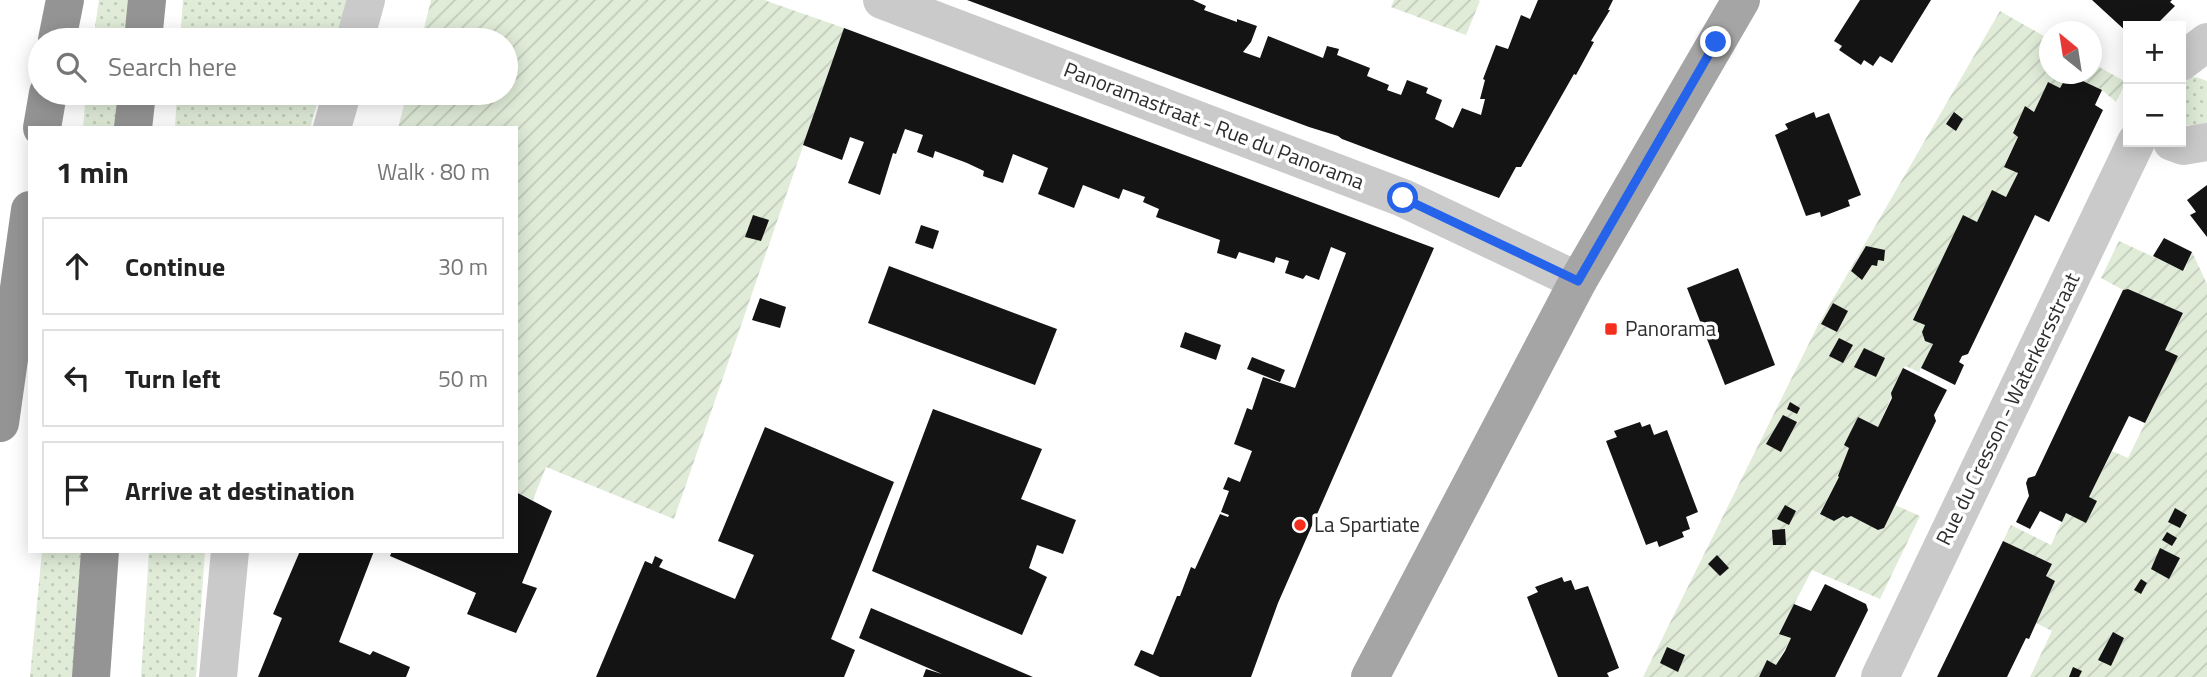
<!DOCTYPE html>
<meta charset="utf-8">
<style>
:root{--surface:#fff;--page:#f6f6f6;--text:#222;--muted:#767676;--line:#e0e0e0}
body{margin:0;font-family:"Titillium Web",sans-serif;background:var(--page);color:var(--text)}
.controls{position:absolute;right:21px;top:21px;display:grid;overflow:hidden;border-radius:0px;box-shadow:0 4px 18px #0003}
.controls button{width:63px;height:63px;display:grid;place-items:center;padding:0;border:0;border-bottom:2px solid var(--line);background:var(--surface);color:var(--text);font:35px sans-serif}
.compass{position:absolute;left:2039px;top:21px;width:63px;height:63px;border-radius:50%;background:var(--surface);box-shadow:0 4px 18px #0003;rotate:330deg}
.stop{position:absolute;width:21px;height:21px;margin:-16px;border:5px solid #2563eb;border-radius:50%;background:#fff}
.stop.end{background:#2563eb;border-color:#fff;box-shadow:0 2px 7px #0008}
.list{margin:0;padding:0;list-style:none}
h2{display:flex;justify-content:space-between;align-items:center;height:91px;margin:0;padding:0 28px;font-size:30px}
h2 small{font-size:23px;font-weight:400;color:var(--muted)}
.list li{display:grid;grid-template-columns:46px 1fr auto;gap:21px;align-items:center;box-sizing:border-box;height:98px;margin:0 14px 14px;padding:0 14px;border:2px solid var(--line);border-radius:0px}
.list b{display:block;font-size:26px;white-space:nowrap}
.list em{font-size:23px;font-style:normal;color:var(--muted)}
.icon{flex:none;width:38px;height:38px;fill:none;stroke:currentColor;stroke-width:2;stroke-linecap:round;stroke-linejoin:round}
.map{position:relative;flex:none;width:2207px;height:677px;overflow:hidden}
.search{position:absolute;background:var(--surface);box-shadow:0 4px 18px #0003;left:28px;top:28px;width:490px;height:77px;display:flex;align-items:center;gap:18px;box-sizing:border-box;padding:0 24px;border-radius:38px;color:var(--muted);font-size:26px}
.panel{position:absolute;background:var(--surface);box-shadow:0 4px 18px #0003;left:28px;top:126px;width:490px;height:427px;border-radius:0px}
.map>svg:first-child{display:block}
</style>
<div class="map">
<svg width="2207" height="677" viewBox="0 0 2207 677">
<defs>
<pattern id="grass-dots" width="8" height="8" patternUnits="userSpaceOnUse" patternTransform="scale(1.75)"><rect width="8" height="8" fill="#e0ecd8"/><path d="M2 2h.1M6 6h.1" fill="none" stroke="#c0cbba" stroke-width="1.8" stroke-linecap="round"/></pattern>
<pattern id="garden-furrows" width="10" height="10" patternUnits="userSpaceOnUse" patternTransform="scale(1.75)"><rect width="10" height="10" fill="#e0ecd8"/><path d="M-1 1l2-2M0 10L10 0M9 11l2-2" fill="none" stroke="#c0cbba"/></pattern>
</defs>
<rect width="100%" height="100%" fill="#fff"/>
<g fill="url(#grass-dots)">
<polygon points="99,0 132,0 128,40 93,40"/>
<polygon points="183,0 349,0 336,40 180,40"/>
<polygon points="2188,77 2196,77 2207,81 2207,123 2203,126 2181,125 2181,79"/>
<polygon points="86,93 122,93 118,128 83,128"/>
<polygon points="177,93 320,93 310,128 175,128"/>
<polygon points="42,551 82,551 73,677 30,677"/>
<polygon points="149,551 205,551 196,677 141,677"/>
</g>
<g fill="url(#garden-furrows)" fill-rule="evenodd">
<polygon points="431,0 764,0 844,28 674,519 546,467 533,500 516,492 516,128 398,128 407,93 506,93 506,40 421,40"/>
<polygon points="1394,0 1478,0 1480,1 1466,35 1391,7"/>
<path d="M2000 11 2049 39 2050 74H2068L2060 88 2048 82 2034 112 2025 106 2013 132 2018 137 2004 166 2018 173 2006 197 1977 222 1925 325 1922 332 1925 341 1933 344 1919 372 1905 366 1878 427 1858 417 1845 445 1849 448 1839 477 1820 513 1847 518 1851 516 1878 530 1884 528 1895 505 1920 516 1880 599 1812 570 1779 633 1791 638 1776 665 1767 661 1759 677H1643L1819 323ZM1859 256 1872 266 1862 280 1851 271ZM1833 303 1848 311 1837 332 1822 325Z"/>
<polygon points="2092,63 2126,82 2116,102 2102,90 2069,74 2092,74"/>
<polygon points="2119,241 2184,271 2192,252 2207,284 2207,677 2030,677 2052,631 2036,623 2055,581 2046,576 2052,564 2003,541 2011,525 2051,545 2066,513 2086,522 2089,497 2112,451 2128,458 2178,356 2165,350 2183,313 2128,289 2123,290 2101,278"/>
</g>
<g fill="#141414">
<polygon points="967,0 1193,0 1206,6 1204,10 1237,22 1237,19 1257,26 1251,42 1243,52 1260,58 1268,36 1323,58 1327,46 1339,49 1337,55 1370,68 1367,76 1389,85 1387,90 1401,95 1407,80 1428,88 1426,93 1442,100 1435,119 1453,128 1462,108 1481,115 1485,99 1480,99 1485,80 1483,79 1496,45 1508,49 1521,15 1530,19 1538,0 1613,0 1608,10 1610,10 1591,41 1594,42 1576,75 1574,74 1521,167 1516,167 1499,198 1342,139 1338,136 1309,127"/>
<polygon points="1860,0 1931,0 1892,63 1880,56 1873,66 1864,60 1861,65 1839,50 1842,46 1834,41"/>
<polygon points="2092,0 2172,0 2170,2 2175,6 2155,26 2150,24 2141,26 2136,22 2132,26 2128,26 2128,33"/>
<polygon points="844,28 1434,248 1278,603 1251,677 1160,677 1134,665 1141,650 1153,655 1177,596 1180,596 1191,567 1195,569 1220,514 1228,517 1229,515 1221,512 1229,491 1223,489 1228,477 1240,482 1252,451 1234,444 1247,408 1252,410 1263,377 1295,388 1346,253 1331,247 1319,280 1306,275 1303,279 1285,273 1289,261 1276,257 1274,263 1239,252 1236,259 1217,253 1220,240 1156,217 1159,209 1143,202 1145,197 1123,189 1119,199 1083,185 1074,208 1038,194 1048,168 1013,154 1003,183 983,176 984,171 967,163 935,151 933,158 917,152 923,135 905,129 896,154 893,153 880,195 848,183 864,142 850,137 842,160 803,145"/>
<polygon points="2068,74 2102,90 2095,105 2103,110 2049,222 2035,215 1968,354 1962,356 1959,362 1964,365 1955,385 1921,368 1933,344 1925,341 1922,332 1925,325 1913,320 1963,215 1977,222 1992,190 2006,197 2018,173 2004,167 2018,137 2013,133 2025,106 2034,112 2048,82 2060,88"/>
<polygon points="1814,112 1816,118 1829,113 1861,195 1848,200 1850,206 1821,217 1820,212 1806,216 1775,135 1788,129 1785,124"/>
<polygon points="1954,112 1963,119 1956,131 1946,124"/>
<polygon points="2207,185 2207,237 2190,215 2196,212 2187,200"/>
<polygon points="753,215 769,220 761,241 745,237"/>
<polygon points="921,225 939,231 933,249 915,243"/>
<polygon points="2164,238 2192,252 2183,271 2153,256"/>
<polygon points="1866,246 1885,250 1884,261 1878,260 1877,266 1872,265 1862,280 1851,271"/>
<polygon points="889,266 1057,329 1035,385 868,323"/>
<polygon points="1738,268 1775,365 1725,385 1687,288"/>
<polygon points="2128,289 2183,313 2165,350 2178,356 2145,423 2129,416 2089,497 2097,501 2086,523 2066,513 2062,522 2040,511 2030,529 2016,522 2029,496 2026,483 2028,478 2035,476 2123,290"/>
<polygon points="760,298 786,307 780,328 752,320"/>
<polygon points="1833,303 1848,311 1837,332 1821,324"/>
<polygon points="1185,332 1221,345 1216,360 1180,347"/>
<polygon points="1839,338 1853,345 1843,363 1829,356"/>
<polygon points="1864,348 1885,358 1876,377 1854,367"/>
<polygon points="1252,357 1285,370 1280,382 1247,369"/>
<polygon points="1903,368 1947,390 1934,415 1936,421 1884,528 1878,530 1851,516 1847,518 1843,516 1834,521 1820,514 1839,477 1838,476 1849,448 1844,445 1858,417 1878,427 1892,398 1891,393"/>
<polygon points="1790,402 1800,408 1797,414 1787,409"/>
<polygon points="933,409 1042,449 1021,499 1076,520 1063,554 1037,545 1029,568 1047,577 1022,635 872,571"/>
<polygon points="1783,415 1797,422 1781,452 1766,444"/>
<polygon points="1640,422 1642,427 1650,424 1654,435 1667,430 1698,512 1686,517 1690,529 1682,532 1684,537 1659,547 1657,541 1646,545 1606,441 1617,437 1614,431"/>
<polygon points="765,427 894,482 831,639 855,650 844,677 596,677 645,561 652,564 655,556 663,560 659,567 735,599 754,555 718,541"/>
<polygon points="516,492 552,511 522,583 537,588 516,633 467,614 476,593 390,556 392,551 516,551"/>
<polygon points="1785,505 1796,511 1789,525 1777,519"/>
<polygon points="2175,508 2187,515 2180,528 2168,522"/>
<polygon points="1785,529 1786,545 1773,545 1772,530"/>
<polygon points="2167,532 2177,538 2172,546 2162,540"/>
<polygon points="2003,541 2052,564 2046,576 2055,581 2029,639 2026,638 2007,677 1937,677"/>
<polygon points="2160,548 2180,558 2169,579 2151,569"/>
<polygon points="300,551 374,551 339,642 370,655 373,651 410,667 406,677 258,677 282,618 273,614"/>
<polygon points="1717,555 1729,568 1720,576 1708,564"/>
<polygon points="1562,577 1564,582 1571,580 1575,590 1588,586 1619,668 1607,673 1609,677 1558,677 1527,597 1538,592 1535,587"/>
<polygon points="2141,579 2147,583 2141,594 2134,590"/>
<polygon points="1825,584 1866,604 1868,610 1835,677 1759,677 1767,660 1776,665 1785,651 1791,638 1779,634 1794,604 1811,611"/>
<polygon points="871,608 1033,677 923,677 926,669 942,674 859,638"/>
<polygon points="2113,632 2124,638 2111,666 2098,660"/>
<polygon points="1667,647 1685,655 1678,672 1660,663"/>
<polygon points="2073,667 2082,671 2079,677 2069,677"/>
</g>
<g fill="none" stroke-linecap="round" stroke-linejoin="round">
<g stroke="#cacaca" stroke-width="38">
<polyline points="882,0 1403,198 1578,281"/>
<polyline points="355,40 366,0"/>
<polyline points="2181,62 2207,42"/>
<polyline points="332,128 342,93"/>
<polyline points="2172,142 2183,146 2207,142"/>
<polyline points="218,677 230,551"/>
<polyline points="1880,677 2136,142"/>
</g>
<polyline stroke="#a5a5a5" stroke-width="38" points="1370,677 1578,281 1741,0"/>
<g stroke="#949494" stroke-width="38">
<polyline points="57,40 65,0"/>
<polyline points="143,40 147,0"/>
<polyline points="42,128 48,93"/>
<polyline points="133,128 137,93"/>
<polyline points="0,423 30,210"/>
<polyline points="91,677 100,551"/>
</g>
</g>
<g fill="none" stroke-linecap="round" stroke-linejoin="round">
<polyline stroke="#2563eb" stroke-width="9" points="1403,198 1578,281 1716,42"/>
</g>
<g fill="#f52f1d" stroke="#fff" stroke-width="2.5">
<rect x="1604" y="322" width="14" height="14" rx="3.5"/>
<circle cx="1300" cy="525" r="7"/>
</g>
<g text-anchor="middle" stroke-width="7" stroke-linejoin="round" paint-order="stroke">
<g font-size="21" fill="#2d2d2d" stroke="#fff">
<text transform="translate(1214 126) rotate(21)" y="7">Panoramastraat - Rue du Panorama</text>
<text transform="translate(2008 409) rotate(-64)" y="7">Rue du Cresson - Waterkersstraat</text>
</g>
<g font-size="21" fill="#2d2d2d" stroke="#fff" text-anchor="start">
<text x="1625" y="336">Panorama</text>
<text x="1314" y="532">La Spartiate</text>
</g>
</g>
</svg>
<div class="controls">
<button>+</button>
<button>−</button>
</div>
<svg class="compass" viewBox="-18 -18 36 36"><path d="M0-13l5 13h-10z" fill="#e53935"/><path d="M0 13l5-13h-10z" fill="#767676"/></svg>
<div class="stop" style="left:1403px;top:198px"></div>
<div class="stop end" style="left:1716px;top:42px"></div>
<div class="search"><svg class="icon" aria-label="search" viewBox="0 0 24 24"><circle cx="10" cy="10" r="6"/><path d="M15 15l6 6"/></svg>Search here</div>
<section class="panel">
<h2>1 min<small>Walk · 80 m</small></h2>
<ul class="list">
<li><svg class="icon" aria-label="ahead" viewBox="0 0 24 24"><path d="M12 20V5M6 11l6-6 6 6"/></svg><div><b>Continue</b></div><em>30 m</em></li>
<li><svg class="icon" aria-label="left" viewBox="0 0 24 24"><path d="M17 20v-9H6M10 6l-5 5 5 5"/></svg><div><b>Turn left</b></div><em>50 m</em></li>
<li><svg class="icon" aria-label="arrive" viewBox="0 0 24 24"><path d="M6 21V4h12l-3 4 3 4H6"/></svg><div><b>Arrive at destination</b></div></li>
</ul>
</section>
</div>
